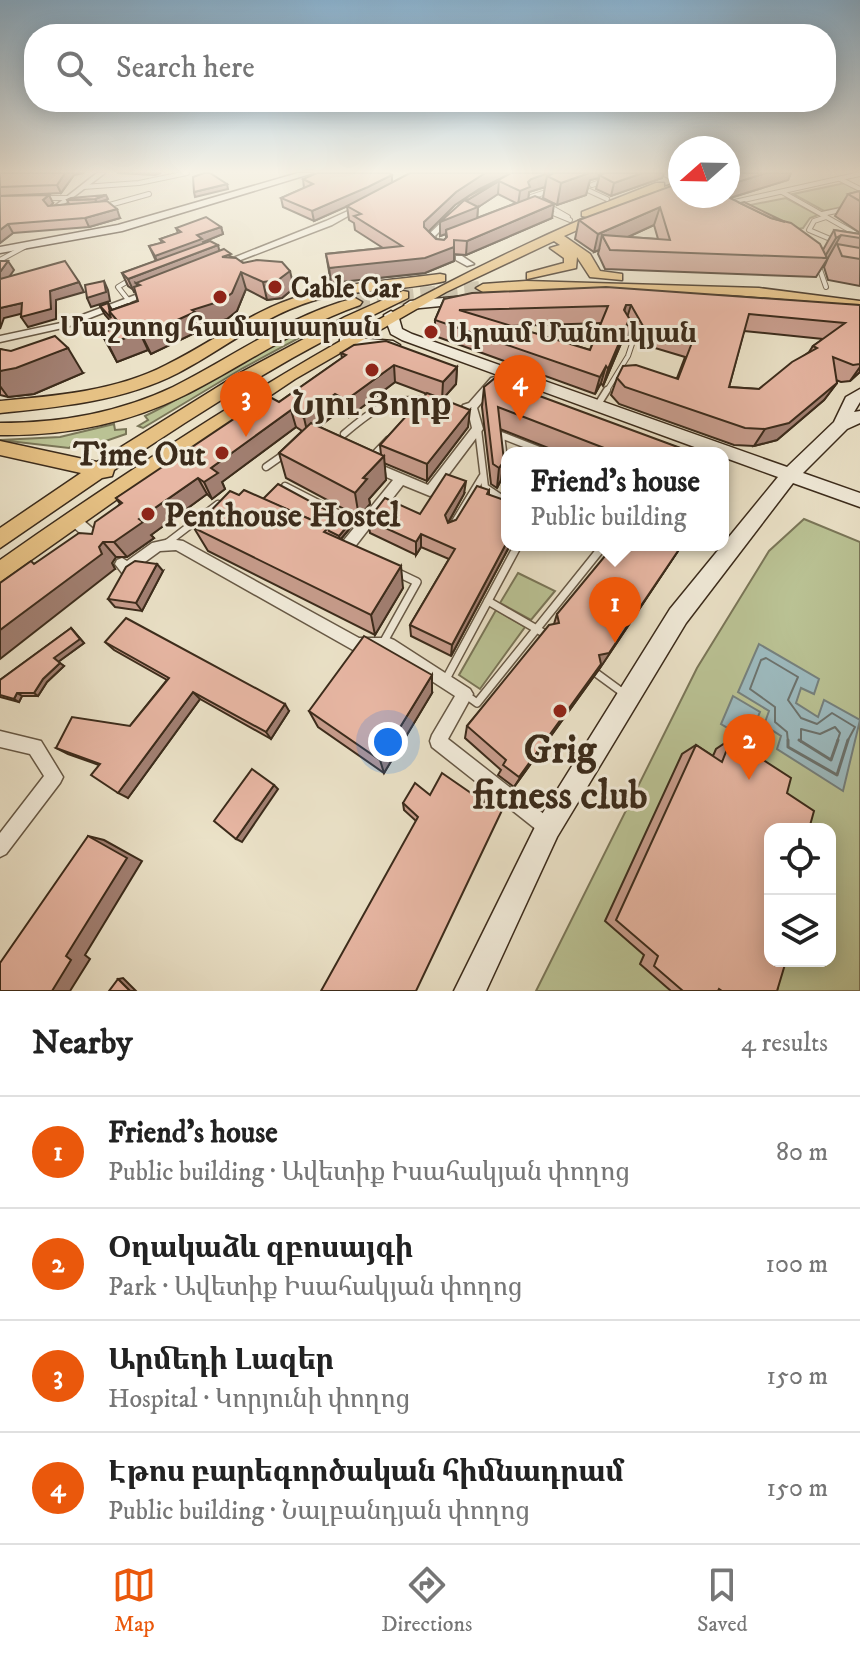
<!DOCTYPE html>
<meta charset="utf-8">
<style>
:root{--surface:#fff;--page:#f6f6f6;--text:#222;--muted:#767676;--line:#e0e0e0;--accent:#ea580c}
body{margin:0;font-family:"IM FELL DW Pica","Noto Serif Armenian",serif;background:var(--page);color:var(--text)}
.controls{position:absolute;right:24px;bottom:24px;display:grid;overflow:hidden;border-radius:16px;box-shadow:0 4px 20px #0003}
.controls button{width:72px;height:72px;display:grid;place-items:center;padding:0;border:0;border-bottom:2px solid var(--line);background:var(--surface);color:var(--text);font:40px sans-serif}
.compass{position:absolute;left:668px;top:136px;width:72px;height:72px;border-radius:50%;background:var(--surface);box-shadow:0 4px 20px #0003;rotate:250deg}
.you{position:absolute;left:388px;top:742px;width:28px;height:28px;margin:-20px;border:6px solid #fff;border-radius:50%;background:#1a73e8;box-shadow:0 0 0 12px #1a73e833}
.badge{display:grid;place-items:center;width:52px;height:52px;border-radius:50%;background:var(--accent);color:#fff;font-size:26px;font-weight:700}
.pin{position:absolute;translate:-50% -66px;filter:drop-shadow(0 2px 4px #0008)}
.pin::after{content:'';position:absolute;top:42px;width:28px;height:24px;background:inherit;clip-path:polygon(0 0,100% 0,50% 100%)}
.popup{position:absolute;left:501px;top:447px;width:228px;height:104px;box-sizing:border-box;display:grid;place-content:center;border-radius:16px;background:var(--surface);filter:drop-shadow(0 2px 6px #0005);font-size:26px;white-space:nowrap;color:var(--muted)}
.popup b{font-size:30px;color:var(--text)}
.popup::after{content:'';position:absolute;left:50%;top:100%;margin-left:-16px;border:16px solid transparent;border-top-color:var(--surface)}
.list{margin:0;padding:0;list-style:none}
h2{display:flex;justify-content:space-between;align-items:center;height:104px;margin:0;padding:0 32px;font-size:34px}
h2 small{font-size:26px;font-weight:400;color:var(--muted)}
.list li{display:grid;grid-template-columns:52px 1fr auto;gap:24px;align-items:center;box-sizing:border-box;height:112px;padding:0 32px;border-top:2px solid var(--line)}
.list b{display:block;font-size:30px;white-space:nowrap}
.list p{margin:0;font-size:26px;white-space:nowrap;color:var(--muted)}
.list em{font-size:26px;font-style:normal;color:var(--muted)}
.icon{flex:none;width:44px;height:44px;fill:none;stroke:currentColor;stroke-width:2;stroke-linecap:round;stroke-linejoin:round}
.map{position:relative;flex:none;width:860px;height:991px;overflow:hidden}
.search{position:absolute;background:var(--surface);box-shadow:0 4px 20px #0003;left:24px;right:24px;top:24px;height:88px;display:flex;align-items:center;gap:20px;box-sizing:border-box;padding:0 28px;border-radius:32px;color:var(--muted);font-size:30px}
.sheet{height:552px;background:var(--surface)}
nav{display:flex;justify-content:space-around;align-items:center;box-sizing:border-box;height:112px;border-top:2px solid var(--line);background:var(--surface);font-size:22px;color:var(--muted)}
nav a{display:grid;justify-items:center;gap:4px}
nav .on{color:var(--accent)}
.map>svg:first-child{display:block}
</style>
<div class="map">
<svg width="860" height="991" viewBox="0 0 860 991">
<rect width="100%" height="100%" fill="#ebe2c8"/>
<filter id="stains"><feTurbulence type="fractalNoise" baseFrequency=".0025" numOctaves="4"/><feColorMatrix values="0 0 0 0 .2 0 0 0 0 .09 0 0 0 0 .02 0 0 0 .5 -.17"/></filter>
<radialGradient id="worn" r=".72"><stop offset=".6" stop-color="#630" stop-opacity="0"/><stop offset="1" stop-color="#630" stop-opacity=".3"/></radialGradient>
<g fill="#bac294" stroke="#7a7658" stroke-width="2" fill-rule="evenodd">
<polygon points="845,183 860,191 860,203 824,211 793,194"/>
<polygon points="786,198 818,215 810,218 803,228 798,229 745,206"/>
<path d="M307 326 312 331 243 368 143 428 138 426 148 420 145 416C201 389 251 352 307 326Z"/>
<polygon points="114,424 115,430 126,429 126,434 100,443 79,440 69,448 0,440 60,437"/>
<path d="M804 519 860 542V991H536L697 668 769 551ZM770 829H830V961H770Z"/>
<polygon points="518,573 555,591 531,620 500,603"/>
<polygon points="496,610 525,627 480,689 459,675"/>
</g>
<g fill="#9dbbc0" stroke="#76817e" stroke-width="2">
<polygon points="759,644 819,679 814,694 801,688 796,703 818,717 824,700 860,720 843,791 777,749 781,736 764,725 769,711 738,692"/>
<polygon points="733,696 760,712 748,740 721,724"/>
</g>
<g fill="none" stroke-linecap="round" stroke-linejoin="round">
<g stroke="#6c736e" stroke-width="2">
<polyline points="788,742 787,732 775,722 775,707 750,689 761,660 766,658 798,677 788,700 801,718 817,724 832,713 855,727 847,742"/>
<polyline points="801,742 801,729 820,734 835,727 840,733 837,742"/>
</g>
<g stroke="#6c736e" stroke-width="3">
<polyline points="788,740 788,747 837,775 848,740"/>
<polyline points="799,740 831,760 838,740"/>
</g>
<polyline stroke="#c8bda5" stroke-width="15" stroke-dasharray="15 7" stroke-linecap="butt" points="355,302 483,288"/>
<g stroke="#675946" stroke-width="6">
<g id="lane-far2">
<polyline points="662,173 675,179"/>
<polyline points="840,179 860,189"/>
<polyline points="592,185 606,180"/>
<polyline points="83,187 139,183 187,173"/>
<polyline points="581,187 607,199"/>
<polyline points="782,192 860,236"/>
<polyline points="44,198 69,198"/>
<polyline points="537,200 531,197 552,190"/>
<polyline points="730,203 860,174"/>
<polyline points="547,205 568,217"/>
<polyline points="106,206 149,194"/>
<polyline points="548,211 570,220"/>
<polyline points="822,214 860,206"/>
<polyline points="826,217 814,221 809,230 835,241"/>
<polyline points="0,260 26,246"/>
<polyline points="818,264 826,287"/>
<polyline points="129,301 118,287 133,278"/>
<polyline points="606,392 628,356 633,341 626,329"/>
</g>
</g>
<g stroke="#675946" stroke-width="9">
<g id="lane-far1">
<polyline points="597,406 607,390"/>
<polyline points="478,429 485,487 507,502"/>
<path d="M344 434C371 411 389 396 426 401"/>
<polyline points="266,467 286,453"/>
<polyline points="507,483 501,435 547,453"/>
<polyline points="285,486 363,526"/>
<polyline points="453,525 482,477"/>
<polyline points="167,543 218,504"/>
</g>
</g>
<g stroke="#675946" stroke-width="10">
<g id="lane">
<polyline points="488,601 547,635"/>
<polyline points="383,643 417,582 396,572"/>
<polyline points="596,673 626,695"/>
<polyline points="446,679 518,545"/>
<polyline points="466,695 477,703 604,545"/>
</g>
</g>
<g stroke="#675946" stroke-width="3">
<g id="street">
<polygon points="97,173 105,173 55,211 51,211 51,209"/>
<polygon points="359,206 364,207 332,225 225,266 218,264 326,221"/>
<polygon points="450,214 456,215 435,236 439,246 432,248 427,236"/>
<polygon points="456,256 462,256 474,264 467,266 456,260"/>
<polygon points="146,291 153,293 67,327 0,342 0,336 61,323"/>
<polygon points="495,377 500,380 477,408 483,429 434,494 430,496 403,485 350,553 345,554 340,553 339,549 340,545 393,480 364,467 362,464 364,461 387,437 395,437 397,440 395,443 376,463 428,485 472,428 468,411 462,407 463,405 469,403 491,378"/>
<polygon points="73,514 77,515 105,539 106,543 105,547 100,548 95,547 69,523 67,519 69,515"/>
<polygon points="170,539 183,541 359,638 389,638 394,640 470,689 473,694 470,699 448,739 554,822 557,828 554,834 548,837 542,834 432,747 430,741 432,735 455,696 387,652 358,652 353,650 176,550 160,551 127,575 122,573 115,564 117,560 122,558 127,561 152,543"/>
<polygon points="0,731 41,741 63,777 60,783 6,854 0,857 0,833 44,776 30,754 0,747"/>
</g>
</g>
<g stroke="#3b2b1b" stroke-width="3">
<g id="secondary">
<polygon points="298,173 313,173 122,231 0,253 0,247 118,225"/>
<polygon points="466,296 471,297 471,303 410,309 404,305 410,301"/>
<polygon points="391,311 398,315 402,329 412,334 787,467 834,422 846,397 860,389 860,402 854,412 860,411 860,423 847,429 803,473 860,493 860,507 793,483 686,623 557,837 486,991 454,991 539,819 670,609 778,477 723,457 723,453 711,453 402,340 391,334 384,315"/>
<polygon points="345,337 393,341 400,345 393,349 340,344 340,338"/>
</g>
</g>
<g stroke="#3b2b1b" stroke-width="3">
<g id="primary">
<path d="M680 182V189L649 199 644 195 600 213 606 216 604 218 564 236 590 254 600 271 622 274V280L590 277 577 257 576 268 527 279V273L564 263V258L550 248 560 245 554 241 446 292 295 379 150 476 0 582V560C187 429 377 308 587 217L582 216V212L656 183H664V187Z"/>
<path d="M440 274 445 275V281C402 291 354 289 312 301 261 317 224 349 178 373 124 401 59 407 0 413V401C55 396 116 391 166 365 215 341 253 309 307 294 349 282 397 280 440 274Z"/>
<polygon points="526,281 759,288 860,301 860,309 810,301 733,295 570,289 483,292 476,288 483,284"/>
<path d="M403 291 408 292V298C305 347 208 405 114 470L112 476 102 478 0 548V528L81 473 0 455V441L97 462 240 373 345 317Z"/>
<path d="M355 298 362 302 360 305C297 327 244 365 185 395 127 424 64 436 0 435V423C60 423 118 413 173 387 233 357 289 315 355 298Z"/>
</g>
</g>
<use href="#lane-far2" stroke="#f2ecdb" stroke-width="4"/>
<use href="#lane-far1" stroke="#f2ecdb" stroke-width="6"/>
<use href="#lane" stroke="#f2ecdb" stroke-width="7"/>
<use href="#street" fill="#f2ecdb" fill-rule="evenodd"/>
<use href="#secondary" fill="#f2ecdb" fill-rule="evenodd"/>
<use href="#primary" fill="#e6c184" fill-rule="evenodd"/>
</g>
<g fill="#c89d8d" stroke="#3b2b1b" stroke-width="2" fill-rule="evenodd">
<polygon points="0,173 74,175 61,193 0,196"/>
<polygon points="117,173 161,173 155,175"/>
<path d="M410 173H664L662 178 611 196 596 189 599 178 590 180 589 183 586 195 557 205 543 198 545 187 529 192 528 198 552 218 466 255 454 254V261L425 273 331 283 326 254 383 248 355 230 354 223 349 220 347 206 314 221 283 207 281 198 304 188 303 179 392 183ZM506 176 440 222V236L446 234V238L444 240 436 239 428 231 455 205 479 189ZM498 194 516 203 477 218 478 207Z"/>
<path d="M728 173H791L788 180 730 198 823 250 834 230 860 234V286L828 280 824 267 828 258 816 277 605 269 598 254 599 250 594 252 575 239 579 220 728 196ZM654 225 658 239 628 237Z"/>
<polygon points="860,191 860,233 835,216 848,194"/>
<polygon points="0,196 53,203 51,206 69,204 67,200 108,199 101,201 120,218 89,227 13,233 0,243"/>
<polygon points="221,227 223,234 203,242 204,243 294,288 282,298 267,300 246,289 237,311 227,319 200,327 201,330 151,354 148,350 117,362 101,333 117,327 115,324 116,327 105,315 100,306 108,303 112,310 138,301 135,291 128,286 122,273 156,261 149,246 162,243 160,239 178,233 176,228"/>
<path d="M444 299 860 305V372L850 381 841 382 836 380 837 383 824 400 777 440 754 446 734 445 619 404 611 395 617 378H677L685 357 638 343 630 329 627 340 623 339 603 386 601 383 595 394 435 336V320ZM601 323 590 350 510 326ZM744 331 823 339 813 346 809 352 759 389 729 387Z"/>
<polygon points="0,349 83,373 34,394 8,397 0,395"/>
<path d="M341 353 457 367 456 384 442 399 468 427 427 481 384 463 386 480 369 499 370 504 359 517 286 478 279 453 302 431 296 427 222 482 225 489 212 499 207 494 151 535 154 538 127 557H116L112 563 115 569 34 564 92 534 120 504 116 498 279 402 342 358ZM395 382 427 394 380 445 381 455 319 427 338 412 349 417Z"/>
<polygon points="496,385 694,453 561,453 500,429 501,480 497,488 491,484 482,407 484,387"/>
<polygon points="489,490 489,494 507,545 510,545 451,656 411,636 410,625 449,559 421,547 416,555 370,533 368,520 420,514 464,494 448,523 456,520"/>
<polygon points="239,495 351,527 341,539 403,588 375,635 208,551 194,528"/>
<polygon points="682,545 600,668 514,787 498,775 501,770 465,738 467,726 554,624 557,614"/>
<polygon points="163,571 142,611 115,607 108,599"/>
<polygon points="71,628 84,643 58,662 64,666 47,682 38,696 22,696 19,702 0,697 0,680"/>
<polygon points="105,642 289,711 271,739 200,699 128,798 99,765 68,754 56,748 130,726 167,680 114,650"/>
<polygon points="432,693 384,773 318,727 309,711"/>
<polygon points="731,739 787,793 809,829 777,991 671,991 640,964 644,955 605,921 682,754 696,745 713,756 716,749"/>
<polygon points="430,795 484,802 416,821 404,810 403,803"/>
</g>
<g fill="#a28073" stroke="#3b2b1b" stroke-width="2">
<polygon points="65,173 84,173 74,175 61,193 57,185"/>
<polygon points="485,173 512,173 479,189 455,205 424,236 424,222 456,192"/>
<polygon points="548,173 571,173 547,176 545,187 529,192 528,201 518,205 520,191 531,179"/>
<polygon points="589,173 612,173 599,175 599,178 590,180 589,183 586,195 557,205 561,183"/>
<polygon points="642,173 664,173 662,178 611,196 614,183"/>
<polygon points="766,173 791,173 788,180 720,201 721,196 728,196 728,185"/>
<polygon points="392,175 392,184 368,197 314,221 312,211"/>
<polygon points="499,181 498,194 477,208 478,207 477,221 446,230 446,234 440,236 440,222 466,201"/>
<polygon points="227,184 228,189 195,197 194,192"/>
<polygon points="49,195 53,203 48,209 43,200"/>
<polygon points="106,195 108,199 97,203 95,199"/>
<polygon points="554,204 552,218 466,255 467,241"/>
<polygon points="660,207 654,225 608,246 602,235 599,250 594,252 598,234"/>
<polygon points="117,209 120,218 89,227 85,218"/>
<polygon points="8,224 13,233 0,243 0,230"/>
<polygon points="221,227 223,234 203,242 205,246 158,264 155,256 197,235"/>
<polygon points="841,235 828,258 824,258 836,238"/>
<polygon points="218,245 221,258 140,285 136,283 140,290 134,292 128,279"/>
<polygon points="454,247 454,261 425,273 331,283 329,268"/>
<polygon points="8,261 14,270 0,290 0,272"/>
<polygon points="290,271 294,288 282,298 267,300 263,282"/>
<polygon points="241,272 246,289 237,311 227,319 200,327 201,330 151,354 142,336 192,310"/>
<polygon points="104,281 108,290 110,301 91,307 87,298"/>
<polygon points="79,282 84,292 56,300 56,319 28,327 21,317 50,291"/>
<polygon points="22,303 28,312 4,318 0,329 0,308"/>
<polygon points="626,305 631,305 626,321 621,322"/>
<polygon points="628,322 623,339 603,386 608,369"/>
<polygon points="140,333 148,350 117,362 108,344"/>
<polygon points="68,348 83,373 34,394 8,397 0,386 0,371"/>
<polygon points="394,365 395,382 349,417 346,400"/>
<polygon points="606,366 601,383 595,394 600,377"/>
<polygon points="457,367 456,384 442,400 443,382"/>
<polygon points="860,367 860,372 850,381"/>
<polygon points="837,383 824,400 777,440 754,446 765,429"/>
<polygon points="335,394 338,412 308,435 304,418"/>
<polygon points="291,410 296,427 222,482 225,489 212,499 204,482 211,468"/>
<polygon points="470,410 468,427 427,481 427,464"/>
<polygon points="384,456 386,480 369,499 370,504 359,517 355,493 363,478"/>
<polygon points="504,461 501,480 497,488 499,468"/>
<polygon points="198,478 207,494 151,535 154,538 127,557 114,542 139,519"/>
<polygon points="466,481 464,494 445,528 445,515"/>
<polygon points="350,523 351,527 340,540 339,536"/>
<polygon points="421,534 421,547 416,555 416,542"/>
<polygon points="103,542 116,557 112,563 115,569 0,659 0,630 99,547"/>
<polygon points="507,542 507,545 510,545 451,656 452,645"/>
<polygon points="682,545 600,668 514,787 599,655"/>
<polygon points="157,564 163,571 142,611 136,603"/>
<polygon points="401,566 403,588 375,635 371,615"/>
<polygon points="71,628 84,643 58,662 54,658"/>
<polygon points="60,663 64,666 47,682 38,696 34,693 43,679"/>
<polygon points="432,675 432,693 384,773 380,760"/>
<polygon points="193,692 200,699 128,798 118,793"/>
<polygon points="17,693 22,696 19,702 14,699"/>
<polygon points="285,704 289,711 271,739 266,732"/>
<polygon points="274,785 278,789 242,842 236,839"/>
<polygon points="88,836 104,840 142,861 85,955 90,959 70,991 52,991 66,956"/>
<polygon points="123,978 136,991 130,991 118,979"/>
</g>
<g fill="#e8b7a4" stroke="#3b2b1b" stroke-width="2" fill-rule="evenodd">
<polygon points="0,173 65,173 57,185 0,187"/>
<polygon points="204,173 210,173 227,184 194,192 193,177"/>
<polygon points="317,173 389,173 392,175 368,187 312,211 281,198 313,184 303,179"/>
<polygon points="410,173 485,173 456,192 424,222 424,227 436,239 444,240 447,237 446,230 535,196 554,204 467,241 454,240 454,247 425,258 329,268 326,254 402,246 354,216 361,214 347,206"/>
<polygon points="511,173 548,173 531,179 528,182 530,187 520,191 499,181 466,201 478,207 440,222 469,196"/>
<polygon points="554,173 589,173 561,183 547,176"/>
<polygon points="605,173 642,173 614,183 599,175"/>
<polygon points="728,173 766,173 728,185"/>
<polygon points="671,186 680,190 680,196 726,196 771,218 791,223 820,244 827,258 610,250 602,235 670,240 660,207 598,234 579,220"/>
<polygon points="860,191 860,201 848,194"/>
<polygon points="49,195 43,200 48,206 107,201 117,209 85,218 8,224 0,230 0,196"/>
<polygon points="106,195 95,199 67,200 71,198"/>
<polygon points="744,202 785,222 771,218 740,203"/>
<polygon points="206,217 221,227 197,235 202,239 155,256 149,246 164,242 160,239 181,232 176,228"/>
<polygon points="834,230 860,234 860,238 841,235 836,238"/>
<polygon points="210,241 218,245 128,279 122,273"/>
<polygon points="837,244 860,248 860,259 842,256"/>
<polygon points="224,249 231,254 222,257 236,258 243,263 257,260 282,262 290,271 278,280 263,282 241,272 232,293 221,301 192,310 195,312 142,336 140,333 108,344 101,333 122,326 109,311 138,301 134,287 140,285 136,283"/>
<polygon points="0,261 8,261 0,272"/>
<polygon points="65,261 79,282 50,291 51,309 21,317 22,303 0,308 0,279"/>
<polygon points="104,281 106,292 87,298 85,285"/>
<path d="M606 287 860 305V364L853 365 833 357 837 383 789 423 765 429 745 428 625 387 617 378 623 366 636 365 678 379 693 340 643 326 631 305H626L624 310 632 323 628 322 608 369 606 366 600 377 435 320 444 299 472 293ZM608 306 590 350 459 310ZM749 314 845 323 813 346 817 348 792 362 759 389 729 387Z"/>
<polygon points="108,303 110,313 109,311 111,318 100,306"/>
<polygon points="55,336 68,348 16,368 0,371 0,349 11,351"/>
<polygon points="386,341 457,367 443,382 394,365 346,400 335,394 304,418 291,410 211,468 218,473 204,482 198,478 139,519 143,522 114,542 103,542 99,547 102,554 0,630 0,583 31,561 34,564 79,533 92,534 95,522 122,503 116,498 268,396 279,402 346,355 341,353 354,345"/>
<polygon points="495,378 496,385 499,381 694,453 617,453 498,407 504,461 499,468 493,464 484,387"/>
<polygon points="427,393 470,410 427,464 380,445"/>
<polygon points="311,423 384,456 363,478 367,479 355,493 279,453"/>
<polygon points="446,474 466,481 445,515 448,523 456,520 477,486 489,490 487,494 507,501 507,542 452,645 410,625 455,549 421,534 416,542 368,520 385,498 420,514"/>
<polygon points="278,484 350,523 339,536 329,531 328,528 323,525 263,499"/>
<polygon points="244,490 323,525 328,528 324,532 401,566 371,615 194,528 230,491 239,495"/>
<polygon points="614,545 682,545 609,653 599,655 601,664 519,777 503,765 506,760 467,726 549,625 559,623 557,614"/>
<polygon points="135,561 157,564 136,603 108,599 126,567"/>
<polygon points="126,618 285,704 266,732 193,692 118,793 91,775 100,764 56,748 72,717 130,726 169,678 105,642"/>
<polygon points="71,628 80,639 54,658 60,663 43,679 34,693 17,693 14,699 0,695 0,680"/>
<polygon points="364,636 432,675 380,760 309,711"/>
<polygon points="731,739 791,778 787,793 814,811 809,829 770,829 770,961 786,961 777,991 722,991 719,989 718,991 683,991 654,966 658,956 616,920 696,745 722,762"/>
<polygon points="252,769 274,785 236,839 214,821"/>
<polygon points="442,773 484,802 489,793 505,804 416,991 321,991 418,817 403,803 415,783 430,795"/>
<polygon points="88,836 127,858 66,956 71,960 52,991 0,991 0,963"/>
<polygon points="118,979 130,991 109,991"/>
</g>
<linearGradient id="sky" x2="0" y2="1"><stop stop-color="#8ab7d8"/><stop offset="0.55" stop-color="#f6f2e6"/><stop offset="1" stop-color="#f6f2e6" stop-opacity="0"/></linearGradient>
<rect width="860" height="312" fill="url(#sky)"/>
<g fill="#8f2418" stroke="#f2ecdb" stroke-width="3">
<circle cx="275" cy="287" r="8"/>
<circle cx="220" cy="297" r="8"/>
<circle cx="431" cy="332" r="8"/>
<circle cx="372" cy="370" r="8"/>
<circle cx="222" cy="453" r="8"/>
<circle cx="148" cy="514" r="8"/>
<circle cx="560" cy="711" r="8"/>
</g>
<g text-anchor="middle" stroke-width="6" stroke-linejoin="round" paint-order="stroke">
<g font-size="28" font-weight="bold" fill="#3b2b1b" stroke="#f2ecdb" text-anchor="start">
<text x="291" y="297">Cable Car</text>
<text x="220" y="336" text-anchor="middle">Մաշտոց համալսարան</text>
<text x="447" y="342">Արամ Մանուկյան</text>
</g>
<g font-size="34" font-weight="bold" fill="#3b2b1b" stroke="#f2ecdb">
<text x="372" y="415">Նյու Յորք</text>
<text x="206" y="465" text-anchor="end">Time Out</text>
<text x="164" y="526" text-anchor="start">Penthouse Hostel</text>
</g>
<g font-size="40" font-weight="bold" fill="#3b2b1b" stroke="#f2ecdb">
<text x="560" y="762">Grig<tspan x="560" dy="46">fitness club</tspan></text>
</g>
</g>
<rect width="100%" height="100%" filter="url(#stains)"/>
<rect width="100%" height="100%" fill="url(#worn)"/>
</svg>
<div class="controls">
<button><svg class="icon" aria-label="locate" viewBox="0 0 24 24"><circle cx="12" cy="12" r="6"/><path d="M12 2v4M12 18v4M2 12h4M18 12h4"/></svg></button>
<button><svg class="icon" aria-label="layers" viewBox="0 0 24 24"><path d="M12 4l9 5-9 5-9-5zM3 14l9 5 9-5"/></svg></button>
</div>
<svg class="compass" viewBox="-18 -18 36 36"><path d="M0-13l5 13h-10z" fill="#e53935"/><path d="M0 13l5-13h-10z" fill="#767676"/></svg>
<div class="you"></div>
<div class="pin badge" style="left:615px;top:643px">1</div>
<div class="popup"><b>Friend's house</b>Public building</div>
<div class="pin badge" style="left:749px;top:780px">2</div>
<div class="pin badge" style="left:246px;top:437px">3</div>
<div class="pin badge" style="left:520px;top:421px">4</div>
<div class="search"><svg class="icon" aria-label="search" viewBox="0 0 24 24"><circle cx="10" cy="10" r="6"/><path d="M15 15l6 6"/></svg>Search here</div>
</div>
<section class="sheet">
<h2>Nearby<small>4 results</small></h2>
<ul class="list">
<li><span class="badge">1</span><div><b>Friend's house</b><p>Public building · Ավետիք Իսահակյան փողոց</p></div><em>80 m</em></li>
<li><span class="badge">2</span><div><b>Օղակաձև զբոսայգի</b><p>Park · Ավետիք Իսահակյան փողոց</p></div><em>100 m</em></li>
<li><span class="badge">3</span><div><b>Արմեդի Լազեր</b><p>Hospital · Կորյունի փողոց</p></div><em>150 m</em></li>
<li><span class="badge">4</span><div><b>Էթոս բարեգործական հիմնադրամ</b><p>Public building · Նալբանդյան փողոց</p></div><em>150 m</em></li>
</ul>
</section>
<nav>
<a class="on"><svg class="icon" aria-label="map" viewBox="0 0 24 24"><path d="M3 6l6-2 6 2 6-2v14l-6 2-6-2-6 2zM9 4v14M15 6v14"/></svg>Map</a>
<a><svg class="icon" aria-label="directions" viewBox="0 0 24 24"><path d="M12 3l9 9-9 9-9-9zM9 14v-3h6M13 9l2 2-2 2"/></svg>Directions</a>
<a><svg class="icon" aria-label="saved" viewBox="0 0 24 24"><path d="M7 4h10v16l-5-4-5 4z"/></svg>Saved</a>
</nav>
